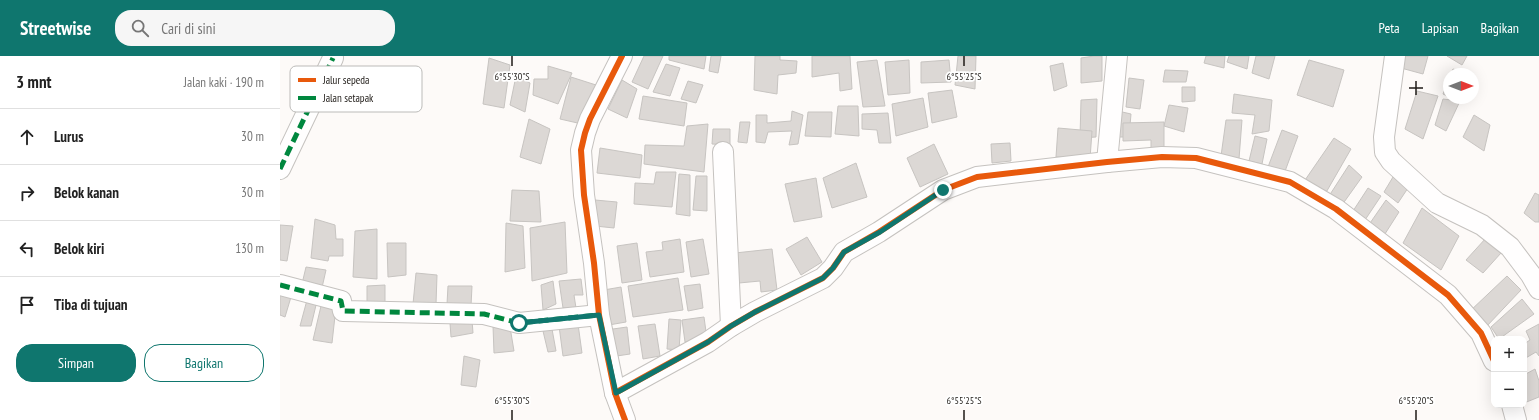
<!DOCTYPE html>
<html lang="id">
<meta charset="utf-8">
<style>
:root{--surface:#fff;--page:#f6f6f6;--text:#222;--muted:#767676;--line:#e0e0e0;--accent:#0f766e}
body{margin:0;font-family:"PT Sans Narrow",sans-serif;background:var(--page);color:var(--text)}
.controls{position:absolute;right:12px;bottom:12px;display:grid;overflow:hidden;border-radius:8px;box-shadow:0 4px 16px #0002}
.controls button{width:36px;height:36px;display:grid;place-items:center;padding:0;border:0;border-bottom:1px solid var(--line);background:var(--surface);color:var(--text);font:20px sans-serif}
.compass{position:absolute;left:1163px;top:12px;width:36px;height:36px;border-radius:50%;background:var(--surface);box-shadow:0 4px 16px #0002;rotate:90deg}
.stop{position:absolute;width:12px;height:12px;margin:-9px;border:3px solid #0f766e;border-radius:50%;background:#fff}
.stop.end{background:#0f766e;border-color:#fff;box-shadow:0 1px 4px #0008}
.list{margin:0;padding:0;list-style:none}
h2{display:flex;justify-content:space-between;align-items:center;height:52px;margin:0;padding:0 16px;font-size:17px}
h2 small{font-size:13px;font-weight:400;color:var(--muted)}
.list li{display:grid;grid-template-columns:26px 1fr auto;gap:12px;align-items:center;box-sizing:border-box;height:56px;padding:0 16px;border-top:1px solid var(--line)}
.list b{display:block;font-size:15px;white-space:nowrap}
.list em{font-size:13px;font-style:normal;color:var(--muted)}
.actions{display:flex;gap:8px;padding:12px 16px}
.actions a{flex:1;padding:9px 0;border:1px solid var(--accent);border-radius:16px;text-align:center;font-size:14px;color:var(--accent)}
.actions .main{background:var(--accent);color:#fff}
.icon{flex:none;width:22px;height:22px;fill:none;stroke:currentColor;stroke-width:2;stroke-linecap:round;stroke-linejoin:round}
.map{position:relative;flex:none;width:1259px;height:364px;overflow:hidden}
header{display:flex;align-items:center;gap:24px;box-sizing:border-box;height:56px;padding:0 20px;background:var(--accent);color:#fff}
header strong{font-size:19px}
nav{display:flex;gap:22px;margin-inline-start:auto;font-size:14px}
.search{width:280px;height:36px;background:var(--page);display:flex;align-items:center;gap:10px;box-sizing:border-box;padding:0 14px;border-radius:16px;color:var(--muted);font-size:15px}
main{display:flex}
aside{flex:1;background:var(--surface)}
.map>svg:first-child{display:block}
</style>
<header>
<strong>Streetwise</strong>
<div class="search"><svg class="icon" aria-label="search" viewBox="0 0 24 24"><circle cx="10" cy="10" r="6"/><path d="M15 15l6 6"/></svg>Cari di sini</div>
<nav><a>Peta</a><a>Lapisan</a><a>Bagikan</a></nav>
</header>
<main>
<aside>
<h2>3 mnt<small>Jalan kaki · 190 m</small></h2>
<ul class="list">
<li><svg class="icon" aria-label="ahead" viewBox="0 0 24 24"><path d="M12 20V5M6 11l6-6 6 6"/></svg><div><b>Lurus</b></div><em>30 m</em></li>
<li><svg class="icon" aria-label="right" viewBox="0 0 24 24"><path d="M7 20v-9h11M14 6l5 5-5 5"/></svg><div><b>Belok kanan</b></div><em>30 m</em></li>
<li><svg class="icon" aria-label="left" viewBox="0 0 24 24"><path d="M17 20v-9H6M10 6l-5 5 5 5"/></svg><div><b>Belok kiri</b></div><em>130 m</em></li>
<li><svg class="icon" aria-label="arrive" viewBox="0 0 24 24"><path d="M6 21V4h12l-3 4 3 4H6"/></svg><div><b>Tiba di tujuan</b></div></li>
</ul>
<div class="actions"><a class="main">Simpan</a><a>Bagikan</a></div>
</aside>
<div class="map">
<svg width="1259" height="364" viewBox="0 0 1259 364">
<rect width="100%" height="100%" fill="#fdfaf8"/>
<g fill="#dcd8d5" stroke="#c7c4c1">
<polygon points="364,0 383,0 368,33 352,26"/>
<polygon points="389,0 426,0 424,13 389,4"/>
<polygon points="431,0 441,0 438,17 429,15"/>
<polygon points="475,0 500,0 500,4 517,5 516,17 498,19 497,38 474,34"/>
<polygon points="532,0 570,0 572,33 560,35 559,17 532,21"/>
<polygon points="678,0 696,0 695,33 675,29"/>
<polygon points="814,0 822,0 822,25 801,27 801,2"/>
<polygon points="926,0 945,0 944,12 924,7"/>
<polygon points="949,0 969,0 967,13 947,6"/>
<polygon points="976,0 995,0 989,23 972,17"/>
<polygon points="1124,0 1148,0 1143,18 1121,12"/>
<polygon points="1167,0 1187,0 1182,9"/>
<polygon points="209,2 230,9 224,52 203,48"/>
<polygon points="597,4 605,50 583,51 577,6"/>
<polygon points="629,4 630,37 608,39 605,6"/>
<polygon points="669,4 671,26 641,27 641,6"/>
<polygon points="1029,4 1064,14 1053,51 1017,39"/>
<polygon points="783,7 787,30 774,35 770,10"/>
<polygon points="386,8 400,12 390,40 373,36"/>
<polygon points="268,10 292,17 278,48 253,39 254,23 268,23"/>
<polygon points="1173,13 1183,16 1182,18 1171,18"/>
<polygon points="885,14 908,15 906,26 883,26"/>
<polygon points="236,20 250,27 245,56 230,49"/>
<polygon points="291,21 316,29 302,68 280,63"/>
<polygon points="849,22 864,24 860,53 846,51"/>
<polygon points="1169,23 1169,41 1163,38"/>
<polygon points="342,24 357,33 347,62 328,53"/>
<polygon points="408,25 423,29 416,47 401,43"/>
<polygon points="902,31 915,31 915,45 902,46"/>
<polygon points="672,34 677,61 652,67 648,37"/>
<polygon points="1137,35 1158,40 1143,83 1125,73"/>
<polygon points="954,38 992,44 989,75 972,78 975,59 952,57"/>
<polygon points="363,40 407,47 404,70 359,63"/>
<polygon points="643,42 648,71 616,80 612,48"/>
<polygon points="817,43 816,81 800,82 801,44"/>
<polygon points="1163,43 1180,45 1166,75 1155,69"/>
<polygon points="889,49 908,52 904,76 884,70"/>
<polygon points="558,50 578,50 579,80 555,78"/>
<polygon points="512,55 523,59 518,88 509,89 512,75 488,76 485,87 476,86 476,59 487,59 487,67 511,65"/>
<polygon points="838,55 851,58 849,81 834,81"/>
<polygon points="528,56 552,56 551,81 525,80"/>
<polygon points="608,57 611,87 599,87 597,74 582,73 582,58"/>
<polygon points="1194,59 1210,69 1204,95 1183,81"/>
<polygon points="249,63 270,73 261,108 240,101"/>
<polygon points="946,64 962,64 959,103 941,100"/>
<polygon points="460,66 470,66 467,87 458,86"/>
<polygon points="884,66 884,92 871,93 871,84 843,85 843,67"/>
<polygon points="428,68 424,116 364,108 365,89 404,90 407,70"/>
<polygon points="778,72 812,75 810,103 776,101"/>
<polygon points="433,73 450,73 450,89 432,88"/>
<polygon points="1002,74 1018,80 1004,118 988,111"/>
<polygon points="975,80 987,83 982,108 969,105"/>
<polygon points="1054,82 1071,93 1044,140 1023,127"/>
<polygon points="730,87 731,105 712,107 711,88"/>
<polygon points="654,88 668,118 640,131 627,102"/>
<polygon points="320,92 362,99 360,122 317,117"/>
<polygon points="576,107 587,141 552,152 543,122"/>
<polygon points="1069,109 1082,121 1062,149 1049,140"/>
<polygon points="376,116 396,116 392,151 354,148 355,127 374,128"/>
<polygon points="399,118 410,119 410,160 396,158"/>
<polygon points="416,120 427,120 427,155 413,154"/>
<polygon points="1113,121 1128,132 1118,147 1104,136"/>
<polygon points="536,122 542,161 514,166 505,128"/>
<polygon points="1088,132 1101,140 1085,164 1073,155"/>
<polygon points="232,134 259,135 261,166 230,165"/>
<polygon points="1255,137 1259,139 1259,166 1255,166 1244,157"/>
<polygon points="315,144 337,146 334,172 315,170"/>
<polygon points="1106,144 1119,156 1103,181 1088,170"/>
<polygon points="1142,152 1179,180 1161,214 1123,187"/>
<polygon points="35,163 55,169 56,183 63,183 63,200 49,200 48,205 31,202"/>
<polygon points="285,166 287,217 252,225 250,172"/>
<polygon points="226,167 243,170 245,212 225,216"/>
<polygon points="0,169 13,170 7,205 0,204"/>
<polygon points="97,173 97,223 73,221 75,175"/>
<polygon points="527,181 542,206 521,219 506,193"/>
<polygon points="1206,182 1221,197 1203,217 1186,204"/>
<polygon points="400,183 404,216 370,221 366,196 383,194 382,186"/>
<polygon points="423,183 429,218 411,221 406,186"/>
<polygon points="107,187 126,187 126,219 108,221"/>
<polygon points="357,187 362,224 342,227 337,190"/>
<polygon points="492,193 497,234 481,236 480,225 459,227 455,197"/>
<polygon points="26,211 46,214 41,236 21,232"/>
<polygon points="136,217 157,219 156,248 133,248"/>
<polygon points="1227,220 1241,234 1206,271 1189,256"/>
<polygon points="398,222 403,254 353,261 348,230"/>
<polygon points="301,223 303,239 294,239 296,252 283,252 279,225"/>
<polygon points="273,225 276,248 263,254 261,229"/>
<polygon points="420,228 423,252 408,255 404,230"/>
<polygon points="105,229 105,246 87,248 87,230"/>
<polygon points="168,230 192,230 191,250 167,248"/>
<polygon points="341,231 346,266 323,270 318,235"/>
<polygon points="0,238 11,241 5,261 0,259"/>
<polygon points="1242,243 1254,258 1219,283 1211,271"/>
<polygon points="27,244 37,245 31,270 20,270"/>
<polygon points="41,250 56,251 52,287 33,284"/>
<polygon points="424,261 427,283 405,286 402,264"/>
<polygon points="389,263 401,264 399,294 387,293"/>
<polygon points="192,264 193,277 171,281 170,267"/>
<polygon points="298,268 302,297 283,300 279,270"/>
<polygon points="375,268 380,300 363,303 358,270"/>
<polygon points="1259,268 1259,300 1256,296 1244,303 1244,288 1250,284 1246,275"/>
<polygon points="213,270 230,271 234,295 214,297"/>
<polygon points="347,271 350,298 330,301 326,274"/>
<polygon points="272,273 276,295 268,296 263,275"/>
<polygon points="184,300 200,304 196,331 181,329"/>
<polygon points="1255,313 1259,325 1259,341 1244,347 1244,319"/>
</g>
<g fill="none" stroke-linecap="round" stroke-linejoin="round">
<g stroke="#c5c2bf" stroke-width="22">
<g id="street">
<polyline points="342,0 310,63 305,77 301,94 304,139 314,207 319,259 335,337 345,364"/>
<polyline points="1115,0 1104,81 1105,96 1111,105 1157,147 1202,169 1230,191 1251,219 1259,233"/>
<polyline points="443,96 451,270"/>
<polyline points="827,106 837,0"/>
<polyline points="0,113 53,2"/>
<polyline points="0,229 61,245 63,255 204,258 239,267 319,259"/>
<polyline points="335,337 428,286 451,270 475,256 543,222 553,212 564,196 599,176 663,134 697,121 827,106 882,101 916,102 1010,126 1056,153 1168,239 1201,277 1214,305"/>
<polyline points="1232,349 1236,364"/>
</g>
</g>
<use href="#street" stroke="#fffefe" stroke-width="20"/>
<g stroke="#00873e" stroke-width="5" stroke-dasharray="10 5" stroke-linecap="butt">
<polyline points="0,113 53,2"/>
<polyline points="0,229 61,245 63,255 204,258 239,267 319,259"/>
</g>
<g stroke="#fff" stroke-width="8">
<g id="cycleway">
<polyline points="342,0 310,63 305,77 301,94 304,139 314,207 319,259 335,337 345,364"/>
<polyline points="335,337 428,286 451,270 475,256 543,222 553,212 564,196 599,176 663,134 697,121 827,106 882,101 916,102 1010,126 1056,153 1168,239 1201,277 1214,305"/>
</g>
</g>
<use href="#cycleway" stroke="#e8590c" stroke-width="6"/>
</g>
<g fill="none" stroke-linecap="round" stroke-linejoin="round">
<polyline stroke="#0f766e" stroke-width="5" points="239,267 319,259 336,337 428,286 451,270 475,256 543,222 553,212 564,196 600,176 663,134"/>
</g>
<path fill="none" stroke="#1f1b17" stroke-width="1.5" d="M232 0V10M684 0V10M1136 25V39M1129 32H1143M232 354V364M684 354V364M1136 354V364"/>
<rect x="10" y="10" width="132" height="46" rx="6" fill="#fff" stroke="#bcbbb9" stroke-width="1"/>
<rect x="18" y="22" width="18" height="4" fill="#e8590c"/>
<rect x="18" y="40" width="18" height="4" fill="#00873e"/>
<g font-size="11" fill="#1f1b17">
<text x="43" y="28">Jalur sepeda</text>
<text x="43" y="46">Jalan setapak</text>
</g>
<g font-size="10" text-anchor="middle" fill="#1f1b17" stroke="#fff" stroke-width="3.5" stroke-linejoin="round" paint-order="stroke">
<text x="232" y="24">6°55'30"S</text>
<text x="684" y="24">6°55'25"S</text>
<text x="232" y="348">6°55'30"S</text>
<text x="684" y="348">6°55'25"S</text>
<text x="1136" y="348">6°55'20"S</text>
</g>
</svg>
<div class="controls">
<button>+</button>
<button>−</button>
</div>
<svg class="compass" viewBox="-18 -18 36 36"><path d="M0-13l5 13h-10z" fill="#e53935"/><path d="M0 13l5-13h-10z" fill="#767676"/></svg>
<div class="stop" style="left:239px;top:267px"></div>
<div class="stop end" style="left:663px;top:134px"></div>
</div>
</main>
